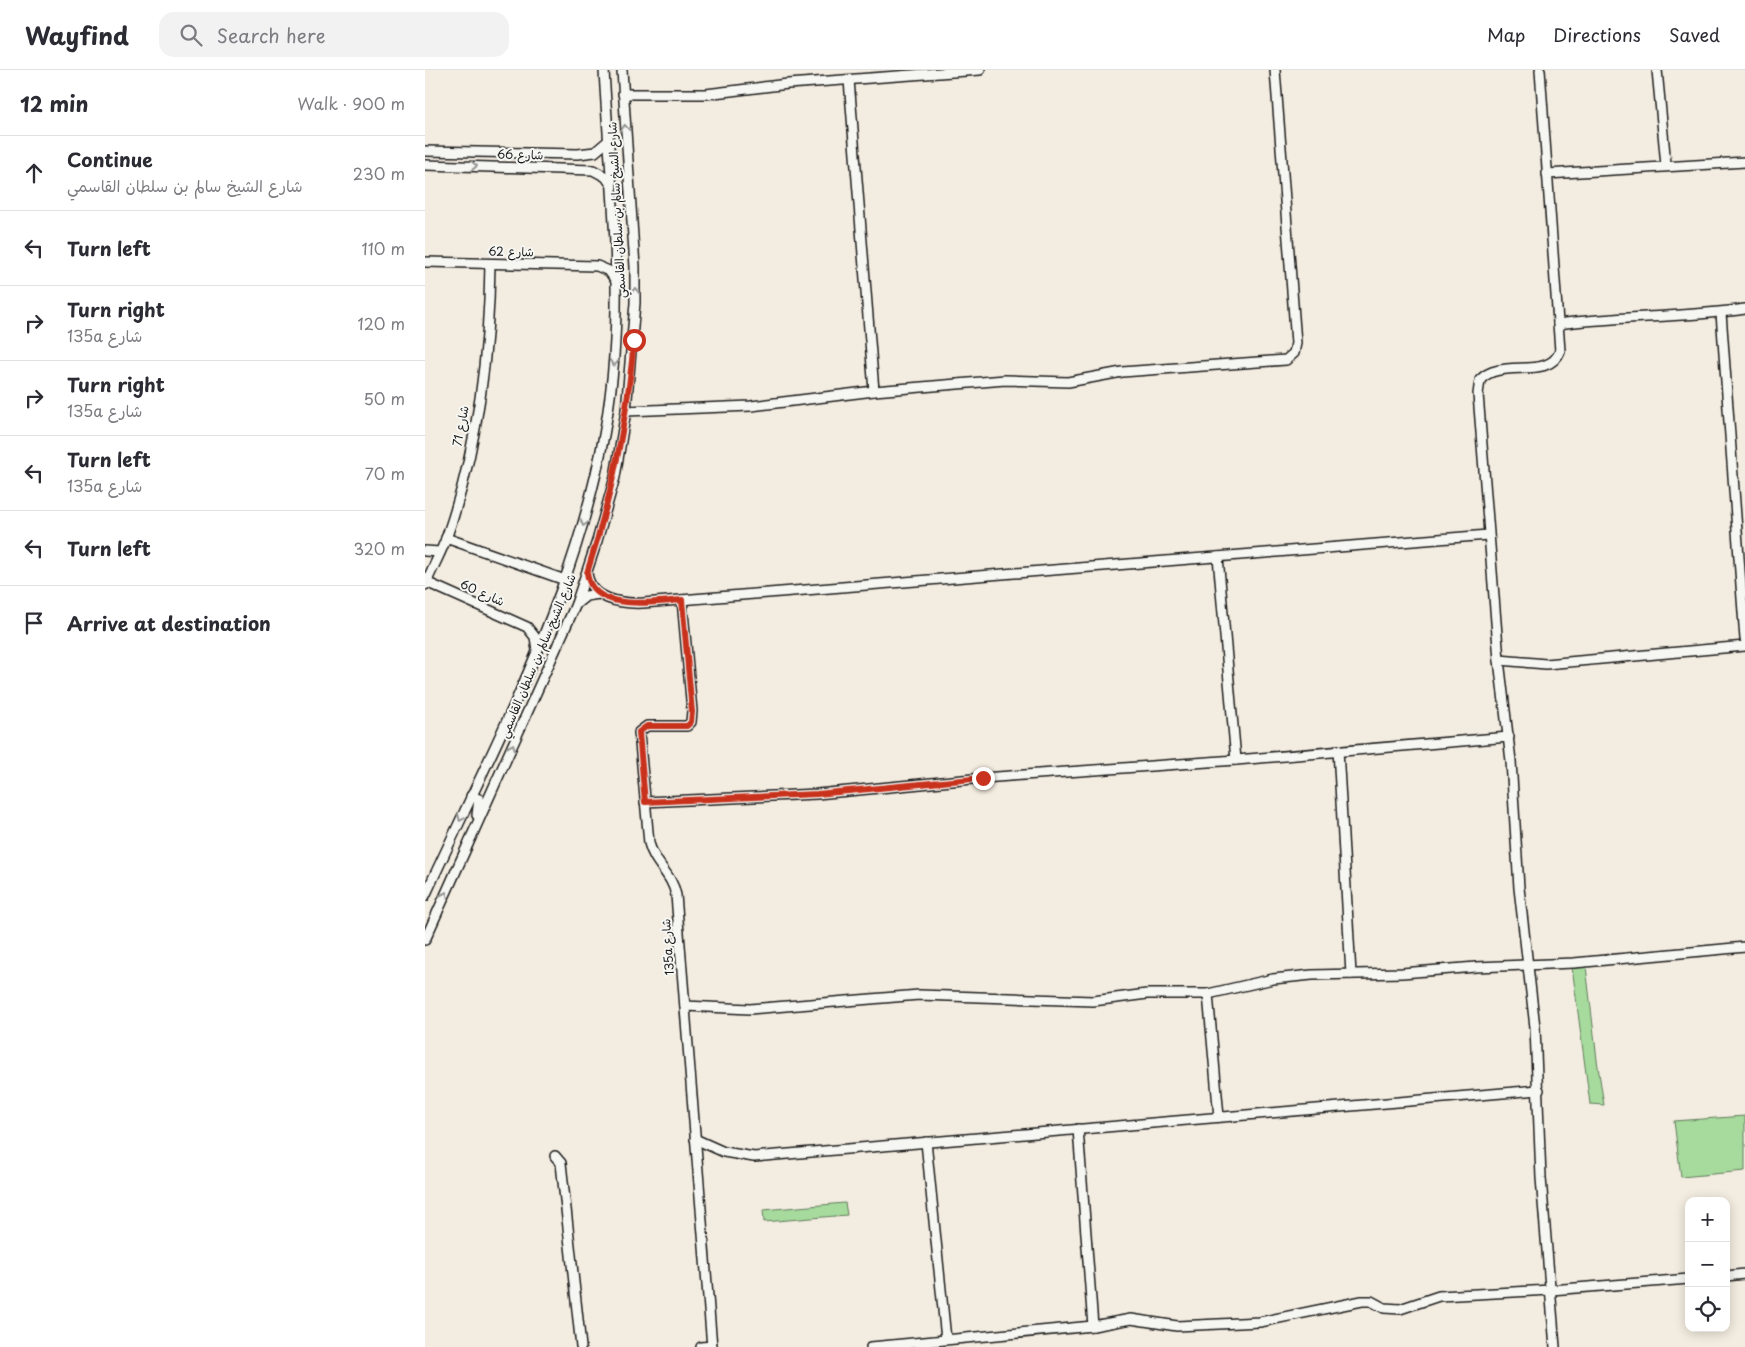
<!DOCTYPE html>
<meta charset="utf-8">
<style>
:root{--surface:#fff;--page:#f2f2f3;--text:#2b2b33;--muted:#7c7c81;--line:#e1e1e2}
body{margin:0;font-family:"Playpen Sans","Playpen Sans Arabic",sans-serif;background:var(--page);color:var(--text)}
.controls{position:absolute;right:15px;bottom:15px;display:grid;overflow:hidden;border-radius:10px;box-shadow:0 2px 12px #0003}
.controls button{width:45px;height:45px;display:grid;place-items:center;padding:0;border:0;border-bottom:1px solid var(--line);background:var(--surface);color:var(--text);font:25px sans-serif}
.stop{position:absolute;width:15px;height:15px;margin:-11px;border:4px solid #c8321e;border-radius:50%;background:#fff}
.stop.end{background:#c8321e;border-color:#fff;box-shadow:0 1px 5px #0008}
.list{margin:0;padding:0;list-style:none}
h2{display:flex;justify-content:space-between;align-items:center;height:65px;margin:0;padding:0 20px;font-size:21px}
h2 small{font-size:16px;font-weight:400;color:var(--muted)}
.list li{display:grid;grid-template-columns:32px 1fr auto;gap:15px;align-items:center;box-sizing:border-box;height:75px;padding:0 20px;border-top:1px solid var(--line)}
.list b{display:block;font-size:19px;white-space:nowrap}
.list p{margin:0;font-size:16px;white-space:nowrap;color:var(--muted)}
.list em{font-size:16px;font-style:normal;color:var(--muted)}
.icon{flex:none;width:28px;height:28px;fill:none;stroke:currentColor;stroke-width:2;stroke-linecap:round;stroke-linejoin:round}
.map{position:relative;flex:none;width:1320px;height:1277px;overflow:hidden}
header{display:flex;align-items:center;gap:30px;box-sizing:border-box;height:70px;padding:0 25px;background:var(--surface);border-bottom:1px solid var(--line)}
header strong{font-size:24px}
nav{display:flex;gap:28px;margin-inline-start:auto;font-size:18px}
.search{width:350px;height:45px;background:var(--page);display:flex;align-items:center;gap:12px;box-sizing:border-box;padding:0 18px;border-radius:15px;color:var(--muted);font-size:19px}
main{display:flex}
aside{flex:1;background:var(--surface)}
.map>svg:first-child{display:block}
</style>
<header>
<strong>Wayfind</strong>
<div class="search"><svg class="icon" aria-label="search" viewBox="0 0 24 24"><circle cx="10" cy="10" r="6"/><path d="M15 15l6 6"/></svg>Search here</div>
<nav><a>Map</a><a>Directions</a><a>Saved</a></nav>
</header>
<main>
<aside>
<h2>12 min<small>Walk · 900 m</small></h2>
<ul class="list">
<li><svg class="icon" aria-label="ahead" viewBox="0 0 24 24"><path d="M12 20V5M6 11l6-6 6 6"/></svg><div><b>Continue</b><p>شارع الشيخ سالم بن سلطان القاسمي</p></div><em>230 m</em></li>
<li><svg class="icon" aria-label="left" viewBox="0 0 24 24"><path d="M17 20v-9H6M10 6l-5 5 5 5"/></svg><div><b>Turn left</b></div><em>110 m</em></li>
<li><svg class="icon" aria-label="right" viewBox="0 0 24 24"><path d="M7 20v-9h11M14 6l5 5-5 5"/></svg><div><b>Turn right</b><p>135a شارع</p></div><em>120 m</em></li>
<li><svg class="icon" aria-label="right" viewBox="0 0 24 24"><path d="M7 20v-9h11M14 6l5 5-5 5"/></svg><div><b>Turn right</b><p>135a شارع</p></div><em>50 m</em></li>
<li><svg class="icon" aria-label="left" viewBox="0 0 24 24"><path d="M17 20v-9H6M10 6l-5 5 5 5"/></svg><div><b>Turn left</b><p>135a شارع</p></div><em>70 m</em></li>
<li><svg class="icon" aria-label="left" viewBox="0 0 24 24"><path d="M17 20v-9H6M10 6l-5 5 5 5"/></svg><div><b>Turn left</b></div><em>320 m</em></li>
<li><svg class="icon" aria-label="arrive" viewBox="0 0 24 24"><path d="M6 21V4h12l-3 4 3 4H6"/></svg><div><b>Arrive at destination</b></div></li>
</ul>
</aside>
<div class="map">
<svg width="1320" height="1277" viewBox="0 0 1320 1277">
<rect width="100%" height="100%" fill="#f3ece0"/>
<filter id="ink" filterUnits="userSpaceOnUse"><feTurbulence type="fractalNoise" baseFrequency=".02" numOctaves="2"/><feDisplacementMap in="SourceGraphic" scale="10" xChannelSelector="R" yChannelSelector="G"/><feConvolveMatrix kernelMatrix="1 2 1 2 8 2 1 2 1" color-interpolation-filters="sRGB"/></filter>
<g filter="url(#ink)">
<g fill="#a6db9d" stroke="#617c5c">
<polygon points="1161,896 1172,990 1179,1035 1165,1034 1147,897"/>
<polygon points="1320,1046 1320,1101 1256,1107 1249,1051"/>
<polygon points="420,1133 422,1145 339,1152 338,1140"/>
</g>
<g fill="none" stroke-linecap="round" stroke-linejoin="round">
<g stroke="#1c1c1c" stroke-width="12">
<g id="minor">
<path d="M1115 0 1135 281C1124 311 1075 287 1055 310L1053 324 1074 590 1086 691 1094 818 1110 957 1116 1108 1130 1277"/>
<polyline points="1232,0 1241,95"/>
<polyline points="424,10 449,321"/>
<polyline points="198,24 281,24 363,14 555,0"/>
<polyline points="0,81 153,84 170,82 183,71"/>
<polyline points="0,95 168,100 181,107 185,113"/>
<polyline points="1122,104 1320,92"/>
<polyline points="0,192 172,196 184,201 191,211"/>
<polyline points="1296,243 1320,569"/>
<path d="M1133 254C1195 246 1258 248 1320 239"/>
<polyline points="201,341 326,336 449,321 580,310 643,312 697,302 861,290 869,283 871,273 850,0"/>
<polyline points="21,468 140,510"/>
<polyline points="0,481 15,482"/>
<polyline points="793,487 811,690"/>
<path d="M162 503C165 529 195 534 218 533L1063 465"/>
<polyline points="1,512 102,557 110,567 112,580"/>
<path d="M0 515C7 499 16 483 22 466 52 380 64 285 65 194"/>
<path d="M257 530 267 641 266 652 262 656H222L214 662 224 773C229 794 247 804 251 825L287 1277"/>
<polyline points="151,534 161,526 174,524"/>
<polyline points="1074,590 1121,594 1320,576"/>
<polyline points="913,680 926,904"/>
<polyline points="46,726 54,729 52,745"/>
<polyline points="220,732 392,724 558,708 811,690 1084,667"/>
<path d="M0 826C79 653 176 480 189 286 196 191 184 95 179 0"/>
<polyline points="0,870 151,534 172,471 190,407 201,341 210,233 210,197 197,0"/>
<polyline points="783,924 794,1047"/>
<polyline points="260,936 325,939 494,925 668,931 722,924 783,924 848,909 887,905 977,903 1051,897 1149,893 1320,877"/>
<polyline points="653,1059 668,1256"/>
<polyline points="270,1069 299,1082 329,1087 1114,1020"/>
<polyline points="501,1072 521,1269"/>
<polyline points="130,1086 136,1093 156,1277"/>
<polyline points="1301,1206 1320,1204"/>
<polyline points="276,1277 287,1276"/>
<polyline points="446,1277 668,1256 706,1249 752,1256 835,1252 937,1231 946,1231 959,1238 975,1239 1014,1226 1126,1220 1264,1209"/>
</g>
</g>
<use href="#minor" stroke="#f6f6f2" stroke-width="9"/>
</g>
<defs><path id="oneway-chevron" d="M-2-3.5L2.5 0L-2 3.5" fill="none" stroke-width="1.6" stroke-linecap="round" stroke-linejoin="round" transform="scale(1.25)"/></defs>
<g stroke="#949492">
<use href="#oneway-chevron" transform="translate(200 58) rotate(-94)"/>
<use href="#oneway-chevron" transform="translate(49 96) rotate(1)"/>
<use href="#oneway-chevron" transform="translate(210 221) rotate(-90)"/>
<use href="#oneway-chevron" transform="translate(189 293) rotate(95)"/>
<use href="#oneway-chevron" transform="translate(159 453) rotate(106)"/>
<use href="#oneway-chevron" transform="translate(87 677) rotate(-66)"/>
<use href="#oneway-chevron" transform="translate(36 748) rotate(115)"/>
<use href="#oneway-chevron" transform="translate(20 825) rotate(-66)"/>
</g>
</g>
<g fill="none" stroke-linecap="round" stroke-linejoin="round" filter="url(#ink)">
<path stroke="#c8321e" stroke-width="6" d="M209 270C202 350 187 426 162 503 167 543 229 532 257 530L267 642 266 652 262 656H222L214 662 220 732 392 724 558 708"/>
</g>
<g text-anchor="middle" stroke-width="4" stroke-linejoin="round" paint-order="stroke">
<g font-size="12" fill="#1c1c1c" stroke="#f6f6f2">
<text transform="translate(95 85) rotate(1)" y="4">شارع 66</text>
<text transform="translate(192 140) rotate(-93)" y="4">شارع الشيخ سالم بن سلطان القاسمي</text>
<text transform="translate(86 182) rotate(1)" y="4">شارع 62</text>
<text transform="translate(36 356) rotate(-79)" y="4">شارع 71</text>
<text transform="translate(57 523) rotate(24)" y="4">شارع 60</text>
<text transform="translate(113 586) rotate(-67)" y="4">شارع الشيخ سالم بن سلطان القاسمي</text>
<text transform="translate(243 877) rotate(-94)" y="4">135a شارع</text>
</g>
</g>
</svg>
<div class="controls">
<button>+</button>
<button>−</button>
<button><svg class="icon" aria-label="locate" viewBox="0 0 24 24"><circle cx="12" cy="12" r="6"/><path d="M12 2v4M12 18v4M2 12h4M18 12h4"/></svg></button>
</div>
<div class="stop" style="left:209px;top:270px"></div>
<div class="stop end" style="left:558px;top:708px"></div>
</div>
</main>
